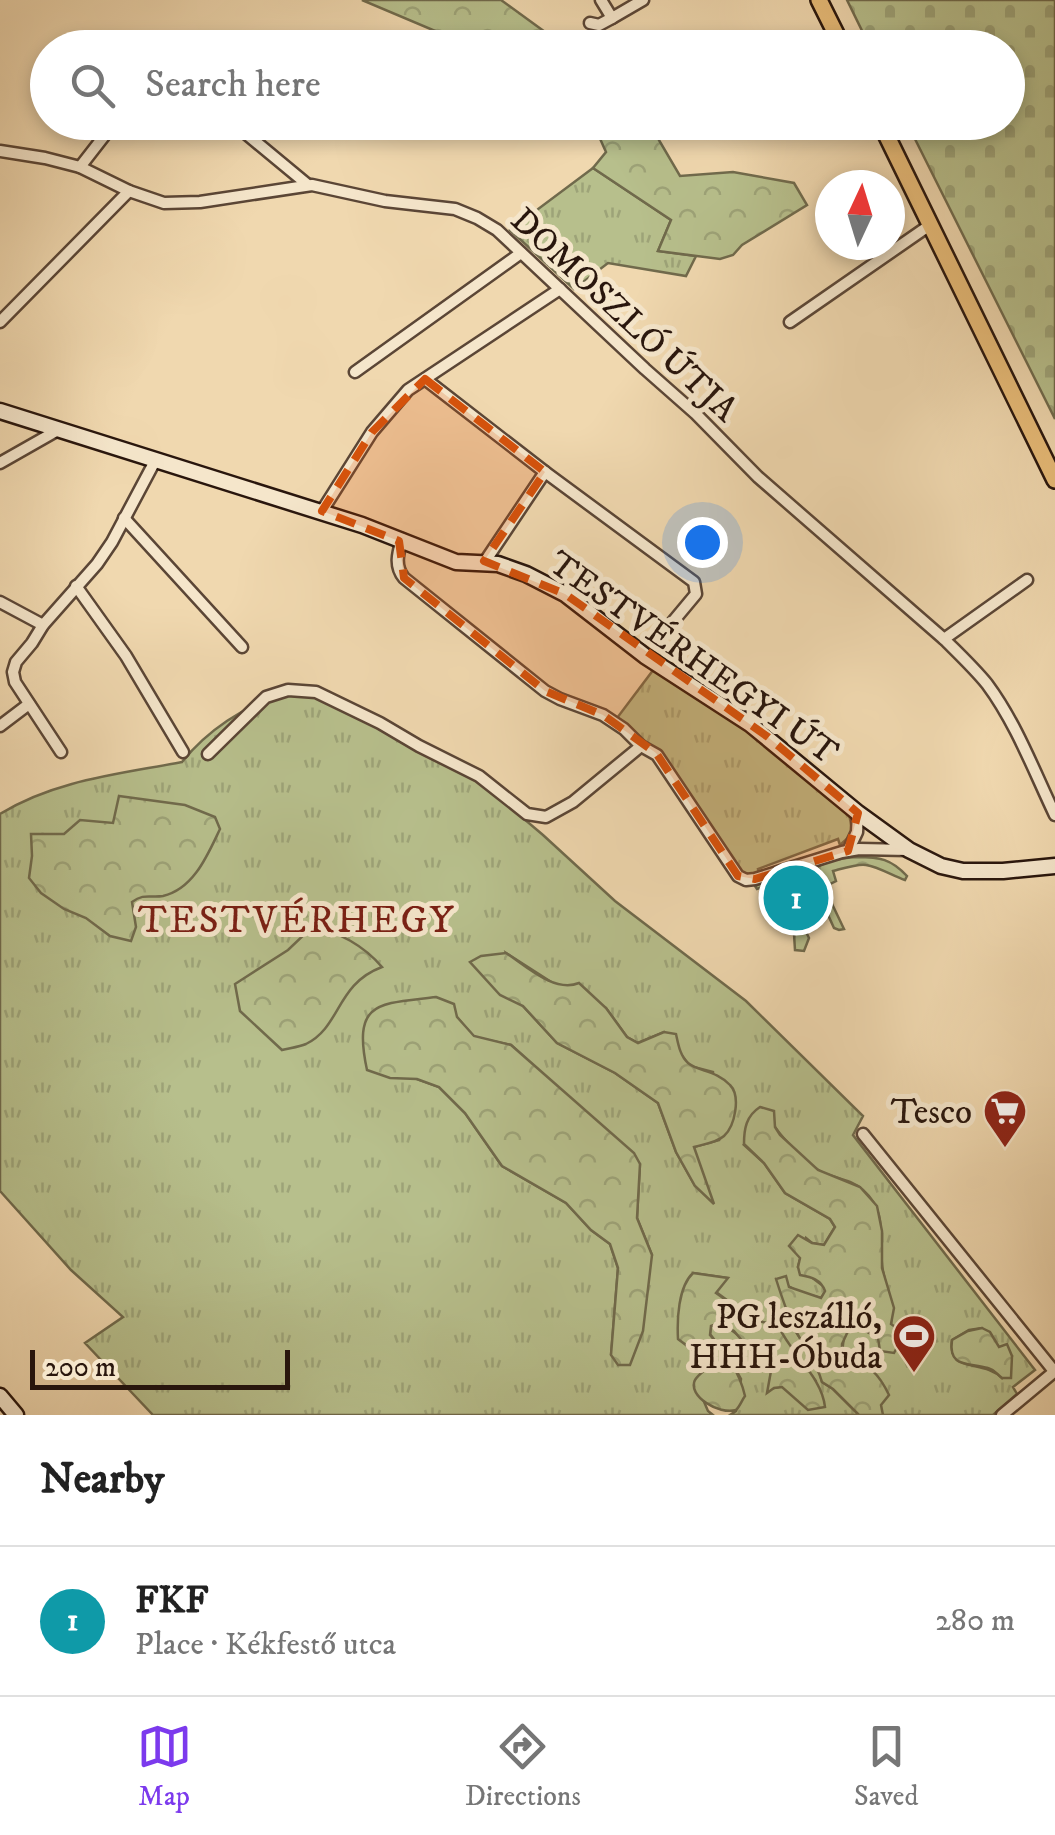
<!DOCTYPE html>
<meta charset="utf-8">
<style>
:root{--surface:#fff;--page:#f2f2f2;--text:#222;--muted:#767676;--line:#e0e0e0;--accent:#7c3aed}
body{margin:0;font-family:"IM FELL DW Pica",serif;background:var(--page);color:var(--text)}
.compass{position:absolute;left:815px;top:170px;width:90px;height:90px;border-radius:50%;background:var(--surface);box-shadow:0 5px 15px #0003;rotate:4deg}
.scale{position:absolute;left:30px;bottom:25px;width:260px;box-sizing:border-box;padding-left:10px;border:5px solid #29160d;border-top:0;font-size:28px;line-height:35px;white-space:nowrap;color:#29160d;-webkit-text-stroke:8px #f5e6cb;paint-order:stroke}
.you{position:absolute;left:702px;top:542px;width:35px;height:35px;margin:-25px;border:8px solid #fff;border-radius:50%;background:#1a73e8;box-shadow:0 0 0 15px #1a73e833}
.badge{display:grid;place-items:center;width:65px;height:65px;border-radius:50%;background:var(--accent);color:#fff;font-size:32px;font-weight:700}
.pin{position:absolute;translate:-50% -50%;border:5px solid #fff;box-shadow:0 2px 10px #0006}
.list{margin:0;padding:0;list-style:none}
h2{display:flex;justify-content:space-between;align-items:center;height:130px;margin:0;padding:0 40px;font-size:42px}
h2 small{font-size:32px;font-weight:400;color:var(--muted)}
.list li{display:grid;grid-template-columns:65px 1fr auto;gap:30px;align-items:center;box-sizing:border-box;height:150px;padding:0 40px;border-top:2px solid var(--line)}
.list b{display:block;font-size:38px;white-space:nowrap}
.list p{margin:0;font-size:32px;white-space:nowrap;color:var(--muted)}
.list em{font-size:32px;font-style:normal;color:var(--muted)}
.icon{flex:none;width:55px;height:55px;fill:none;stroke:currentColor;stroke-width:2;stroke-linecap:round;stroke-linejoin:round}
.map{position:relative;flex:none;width:1055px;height:1415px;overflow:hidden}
.search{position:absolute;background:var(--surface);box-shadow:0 5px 15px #0003;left:30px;right:30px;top:30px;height:110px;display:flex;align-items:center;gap:25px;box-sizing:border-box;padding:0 35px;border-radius:55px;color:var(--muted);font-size:38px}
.sheet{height:280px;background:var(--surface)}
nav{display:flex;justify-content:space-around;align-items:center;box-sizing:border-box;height:140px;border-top:2px solid var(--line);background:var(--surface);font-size:28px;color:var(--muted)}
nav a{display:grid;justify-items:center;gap:5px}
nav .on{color:var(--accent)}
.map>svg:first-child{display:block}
</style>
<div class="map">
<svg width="1055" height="1415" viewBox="0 0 1055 1415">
<defs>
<pattern id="grass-tufts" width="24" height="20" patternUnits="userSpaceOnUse" patternTransform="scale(2.5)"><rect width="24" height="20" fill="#b7bf8c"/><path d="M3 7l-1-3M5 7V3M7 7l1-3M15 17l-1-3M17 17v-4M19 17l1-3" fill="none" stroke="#9da378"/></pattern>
<pattern id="forest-crowns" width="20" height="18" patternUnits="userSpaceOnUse" patternTransform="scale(2.5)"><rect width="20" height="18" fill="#b7bf8c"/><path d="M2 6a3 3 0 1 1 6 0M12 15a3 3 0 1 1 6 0" fill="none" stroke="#9da378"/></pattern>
<pattern id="cemetery-stones" width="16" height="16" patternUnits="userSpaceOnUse" patternTransform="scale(2.5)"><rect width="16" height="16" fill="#b7bf8c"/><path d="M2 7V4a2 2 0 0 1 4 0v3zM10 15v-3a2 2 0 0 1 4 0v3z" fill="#9da378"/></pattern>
</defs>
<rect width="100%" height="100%" fill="#f0d8af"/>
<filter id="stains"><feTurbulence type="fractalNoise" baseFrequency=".002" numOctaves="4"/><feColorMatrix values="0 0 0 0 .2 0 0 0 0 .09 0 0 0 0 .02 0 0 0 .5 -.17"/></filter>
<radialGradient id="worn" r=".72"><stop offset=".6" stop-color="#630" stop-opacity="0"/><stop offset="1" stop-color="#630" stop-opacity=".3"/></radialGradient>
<g fill="url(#grass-tufts)" stroke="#706a4c" stroke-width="2.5" fill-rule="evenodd">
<polygon points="593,168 671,220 658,251 696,256 686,276 608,263 574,289 510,230"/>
<polygon points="654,669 730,715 849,814 852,829 849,837 840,845 838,839 758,869 759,873 741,875 645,745 617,718"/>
<path d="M316 695 479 781 543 835 615 901 746 1001 863 1116 853 1135 1035 1370 1013 1387 1017 1394 993 1415H878L842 1353 844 1336 849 1329 857 1326 878 1338 891 1324C893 1301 887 1292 883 1271 877 1240 890 1214 863 1190 851 1179 833 1178 820 1171 806 1163 784 1140 775 1127L744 1145 764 1163 785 1193 830 1219 835 1227 824 1245 812 1243 806 1238 798 1267 823 1286 826 1291 821 1298 799 1292 777 1280 794 1329 818 1366 822 1382 833 1389 859 1415H730L736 1411 741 1379 732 1363 710 1334 711 1326 719 1323C736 1330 746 1343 756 1357L773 1360 774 1388 815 1380 786 1344 779 1327 753 1319 716 1292 727 1278 693 1273 707 1368 695 1381 708 1411 713 1415H153L85 1343 123 1317 71 1270 0 1191V814C55 780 120 774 182 762 206 732 245 704 283 696 293 694 305 695 316 695ZM506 953 556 985 568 987 606 1008 627 1037 638 1043 664 1032 690 1066 713 1072 719 1140 694 1147 695 1186 676 1152 658 1103 615 1073 557 1043 523 1006ZM457 1017 474 1037 511 1045 640 1164 637 1218 652 1255 611 1355 618 1268 610 1244 591 1230 566 1203 502 1166 465 1113 439 1087 417 1079ZM982 1328 999 1347 1012 1356 1010 1365 1002 1378C983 1359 947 1374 952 1340L969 1330Z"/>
</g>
<g fill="url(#forest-crowns)" stroke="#706a4c" stroke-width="2.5">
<polygon points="362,0 501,0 552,37 583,43 599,42 618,33 622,47 473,47"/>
<polygon points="593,123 649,123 680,176 733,172 794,183 807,205 742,245 733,255 720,259 658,251 671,220 593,168 606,152"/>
<path d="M119 796 185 805 215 817 220 829C208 854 194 889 163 896 150 898 144 893 132 902L136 927 131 941 110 936 86 918 64 909 41 893 29 878 32 856 31 834H64L80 820 113 823Z"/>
<path d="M857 857C880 857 891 859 907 876L905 880C893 876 879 867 866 865 860 863 841 869 833 871L836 881 824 887 844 929 839 930 834 928 819 895 808 883 809 873C823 861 839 858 857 857Z"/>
<polygon points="770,881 782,893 794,912 805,909 806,915 801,921 809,938 804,951 795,950 794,934 781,916 774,915 762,887 757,889 755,886 764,882"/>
<path d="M311 928C338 930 365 947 382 967 336 984 341 1027 306 1044 299 1047 290 1048 282 1050L240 1011 235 984 288 950Z"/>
<path d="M506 953C526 966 554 993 579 983L606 1008 627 1037 638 1043 664 1032 676 1034C678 1043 680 1056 688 1063 699 1072 716 1070 730 1085 741 1096 735 1126 724 1136 716 1143 704 1144 694 1147L714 1204 695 1186 676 1152 658 1103 615 1073 557 1043 523 1006 500 995 470 962 481 956Z"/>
<path d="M436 997 454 1004 457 1017 474 1036 511 1045 634 1153 640 1164 637 1218 652 1255 643 1331 630 1365H618L611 1355 618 1268 610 1244 591 1230 566 1203 502 1166 465 1113 439 1087 417 1079 390 1078 367 1070C352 1000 379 1004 436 997Z"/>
<path d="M760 1107 774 1111 775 1127 780 1135 818 1170 860 1187 877 1206 882 1231V1268L894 1308 891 1324 898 1329 901 1340 894 1353 880 1351 878 1338 857 1326 849 1329 842 1344V1353C868 1367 876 1368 889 1395L881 1405 883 1415H859L833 1389 822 1382C816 1360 802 1345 793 1325 786 1310 781 1295 776 1279L786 1276 789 1287 821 1298 825 1291C821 1279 811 1277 800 1275L798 1267 800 1258 789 1246 798 1235 812 1243 824 1245 835 1227 830 1219 785 1193 764 1163 744 1144C744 1129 746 1116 760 1107Z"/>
<path d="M693 1273 728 1278 716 1293 753 1319 779 1327C791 1354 822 1377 825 1407L808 1410 782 1387 774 1388 767 1393 773 1360 756 1357 734 1331 719 1323 711 1326 710 1335C726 1354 739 1370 745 1396 742 1400 740 1406 736 1410 719 1415 687 1396 695 1380 698 1375 703 1372 707 1368L706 1360 678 1339C677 1320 678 1287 693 1273Z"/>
<path d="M982 1328 990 1332 999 1347 1007 1344 1012 1356 1011 1378H1002C996 1373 995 1370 988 1368 969 1362 948 1369 952 1340L968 1331Z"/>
</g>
<polygon fill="url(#cemetery-stones)" stroke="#706a4c" stroke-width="2.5" points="847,0 1055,0 1055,419 907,123 1008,122 1008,48 870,47"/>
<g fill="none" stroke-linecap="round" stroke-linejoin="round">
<g stroke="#5b4636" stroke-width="15">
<g id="street">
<polyline points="601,0 612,18 643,0"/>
<polyline points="590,23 599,25 612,18"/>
<polyline points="232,122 308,185"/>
<path d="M0 151 45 158 80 167 129 191 164 203 200 202 312 185 385 201 455 209 477 218 497 230 645 369 696 414 758 477 944 639C958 653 974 668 987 684 1016 723 1034 771 1055 815"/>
<polyline points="80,167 115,122"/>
<polyline points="0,322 129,191"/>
<polyline points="790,322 930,225"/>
<polyline points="355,372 521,253"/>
<polyline points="425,379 545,472 694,582 696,594 666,630"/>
<polyline points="0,463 58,430"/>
<polyline points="322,511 372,432 408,390 560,289"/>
<polyline points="124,518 242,647"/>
<path d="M402 539C398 553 394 566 404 578L545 691 560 699 603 715 624 729 641 746 657 755 738 876 746 880 755 879 842 852 859 849 908 850"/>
<polyline points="484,563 545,472"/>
<polyline points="76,586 126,656 183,752"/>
<polyline points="0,602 43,625"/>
<polyline points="944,639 1027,580"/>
<polyline points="0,726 29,704"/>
<polyline points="61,752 15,682 13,672 16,662 32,643 43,625 97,564 112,542 155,461"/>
<polyline points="208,754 266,697 288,690 316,692 380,723 419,746 479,776 527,814 546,817 573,802 641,746"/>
<polyline points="848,851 857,832 858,813"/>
<polyline points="863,1134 1054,1371"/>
<polyline points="1002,1415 1055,1371"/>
</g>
</g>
<g stroke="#29160d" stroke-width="19">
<g id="secondary">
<polyline points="0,411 362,525 456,562 498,564 526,574 565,594 645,656 750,724 858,813 909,850 941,866 963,871 1003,871 1055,866"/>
<polyline points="0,1396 16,1415"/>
</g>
</g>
<g stroke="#29160d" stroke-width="20">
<g id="primary">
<polyline points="819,0 843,48"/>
<polyline points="880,122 1055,480"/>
</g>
</g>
<use href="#street" stroke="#f5e6cb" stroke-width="10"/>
<use href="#secondary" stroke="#f5e6cb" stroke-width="14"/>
<use href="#primary" stroke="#e8bc78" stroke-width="15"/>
</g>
<path fill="#d5520c" fill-opacity="0.2" stroke="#d5520c" stroke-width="8" stroke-dasharray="20 12" stroke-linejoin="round" d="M425 379 545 472 484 561 565 594 768 737 858 813 848 851 755 879 738 876 656 753 603 715 545 691 404 578 399 541 322 511 372 432Z"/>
<defs>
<g id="supermarket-pin" transform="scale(2.25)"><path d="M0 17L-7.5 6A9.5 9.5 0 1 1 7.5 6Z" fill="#8f2418" stroke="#f5e6cb"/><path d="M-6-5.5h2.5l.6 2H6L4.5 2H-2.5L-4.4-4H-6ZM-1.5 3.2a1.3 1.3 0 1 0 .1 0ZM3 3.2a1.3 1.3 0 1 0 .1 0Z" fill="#fff"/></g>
<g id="stadium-pin" transform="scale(2.25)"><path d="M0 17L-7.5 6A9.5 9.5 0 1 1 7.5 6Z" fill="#8f2418" stroke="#f5e6cb"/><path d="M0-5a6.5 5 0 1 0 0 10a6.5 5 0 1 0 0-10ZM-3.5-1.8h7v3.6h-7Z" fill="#fff"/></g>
</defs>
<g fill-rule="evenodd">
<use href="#supermarket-pin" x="1005" y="1111"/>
<use href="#stadium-pin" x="914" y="1336"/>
</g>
<g text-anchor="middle" stroke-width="10" stroke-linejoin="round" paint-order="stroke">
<g font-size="35" fill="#29160d" stroke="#f5e6cb">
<text transform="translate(625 314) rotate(43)" y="12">DOMOSZLÓ ÚTJA</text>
<text transform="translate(694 657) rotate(35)" y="12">TESTVÉRHEGYI ÚT</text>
</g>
<g font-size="35" fill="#29160d" stroke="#f5e6cb" text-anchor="end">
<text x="972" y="1123">Tesco</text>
<text x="882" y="1328">PG leszálló,<tspan x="882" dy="40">HHH-Óbuda</tspan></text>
</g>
<g font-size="38" letter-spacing="2.5" fill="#7a1f14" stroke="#f5e6cb">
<text x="297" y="932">TESTVÉRHEGY</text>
</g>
</g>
<rect width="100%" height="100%" filter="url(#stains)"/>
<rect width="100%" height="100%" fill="url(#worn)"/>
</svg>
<svg class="compass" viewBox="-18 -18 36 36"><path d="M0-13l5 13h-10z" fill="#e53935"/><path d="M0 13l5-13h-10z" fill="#767676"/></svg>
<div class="scale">200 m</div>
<div class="you"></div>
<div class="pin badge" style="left:796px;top:898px;background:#0f9aa8">1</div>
<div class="search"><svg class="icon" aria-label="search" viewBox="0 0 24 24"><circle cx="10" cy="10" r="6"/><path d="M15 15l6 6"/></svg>Search here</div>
</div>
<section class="sheet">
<h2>Nearby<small></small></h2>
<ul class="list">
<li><span class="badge" style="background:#0f9aa8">1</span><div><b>FKF</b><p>Place · Kékfestő utca</p></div><em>280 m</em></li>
</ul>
</section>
<nav>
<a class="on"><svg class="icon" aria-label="map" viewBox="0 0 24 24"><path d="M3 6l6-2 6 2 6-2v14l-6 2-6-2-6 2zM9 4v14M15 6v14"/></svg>Map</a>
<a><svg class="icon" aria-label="directions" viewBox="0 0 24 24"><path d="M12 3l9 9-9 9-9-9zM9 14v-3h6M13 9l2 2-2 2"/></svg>Directions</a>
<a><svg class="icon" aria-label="saved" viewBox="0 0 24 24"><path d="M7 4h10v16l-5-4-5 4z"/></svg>Saved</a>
</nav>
